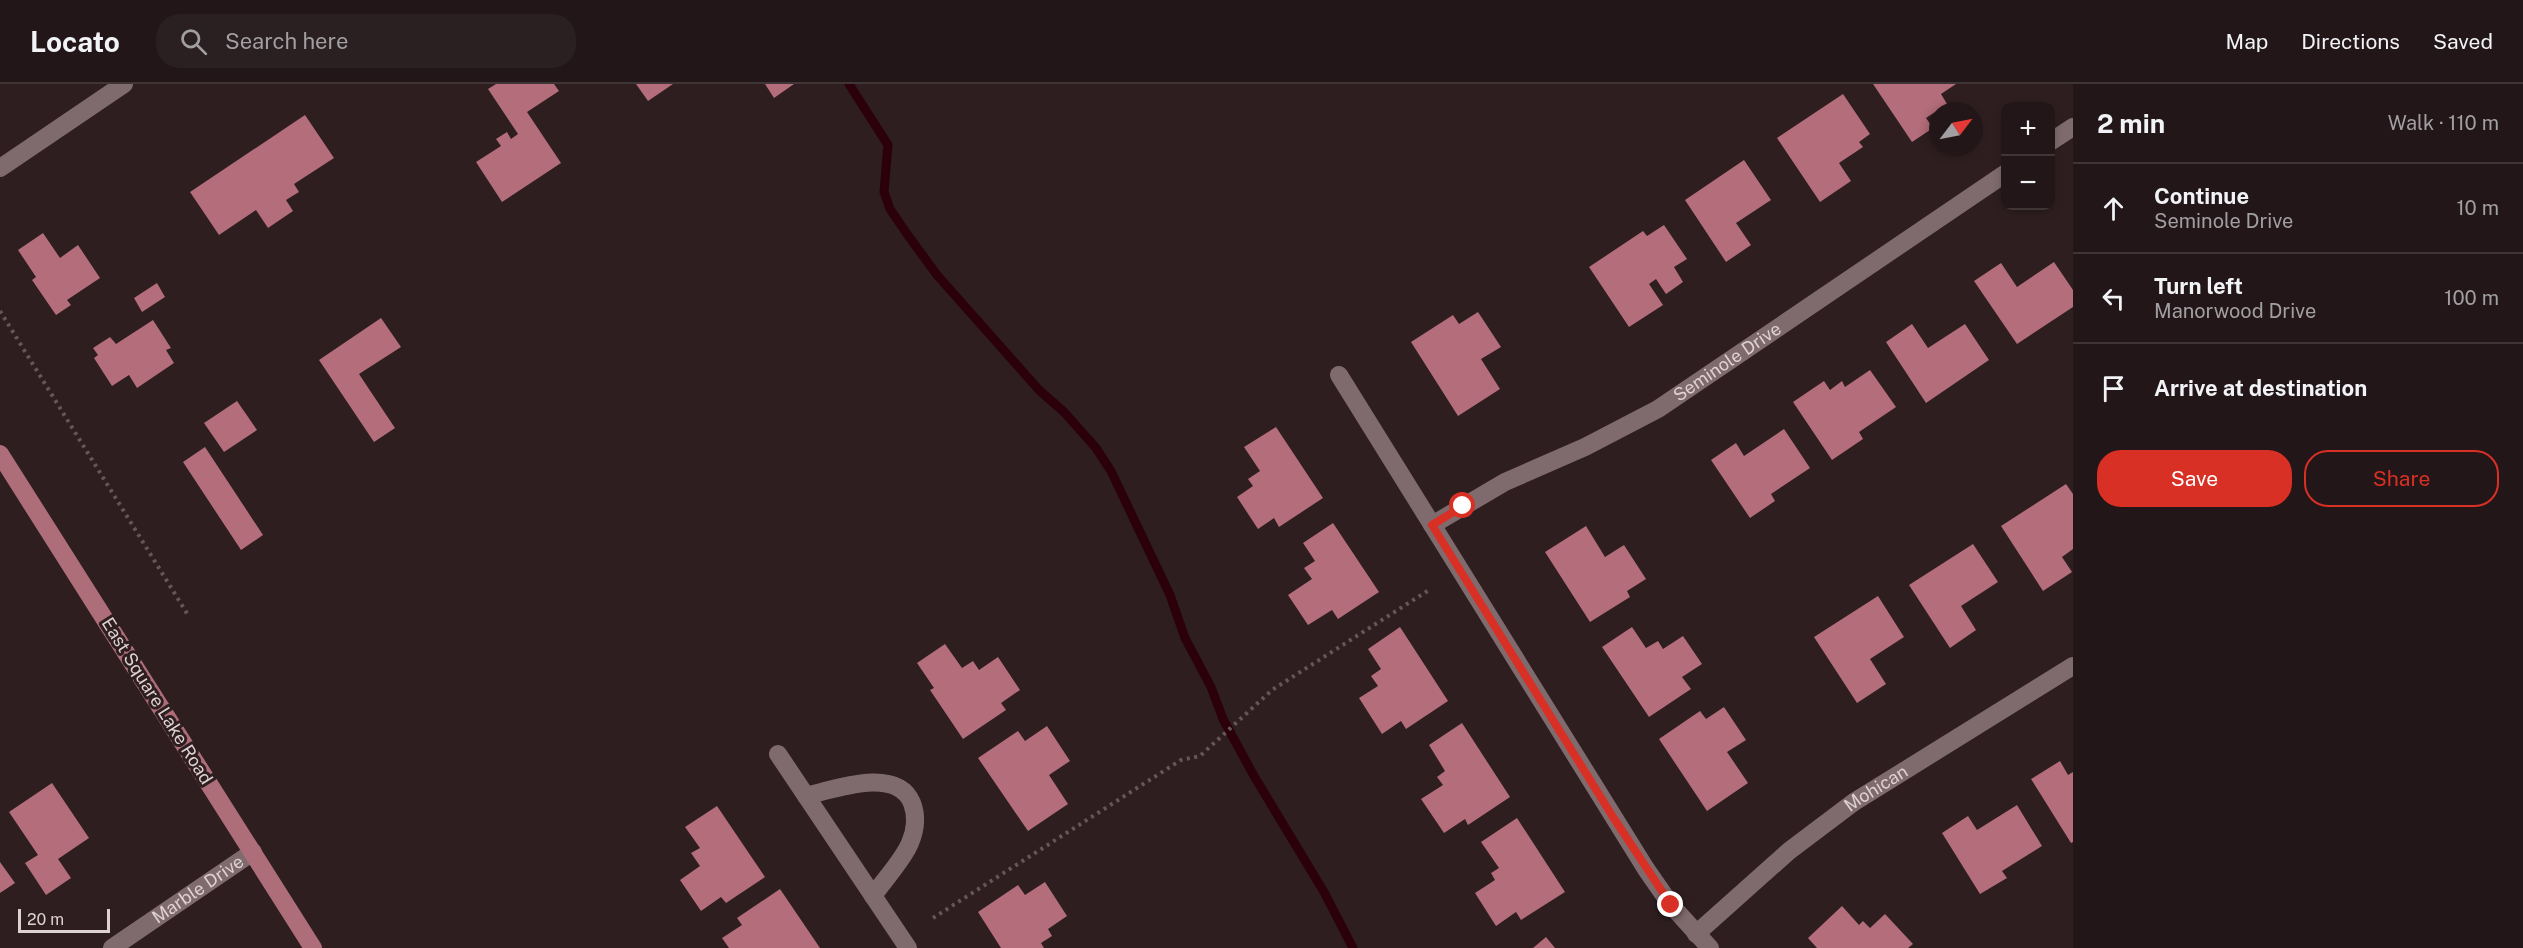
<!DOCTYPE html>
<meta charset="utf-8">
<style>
:root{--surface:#221618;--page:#2a1f21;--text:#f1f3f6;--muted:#a29fa2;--line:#3f3537;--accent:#d93025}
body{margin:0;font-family:"Public Sans",sans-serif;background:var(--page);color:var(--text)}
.controls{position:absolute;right:18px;top:18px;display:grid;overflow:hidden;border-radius:12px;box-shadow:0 3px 9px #0003}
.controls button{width:54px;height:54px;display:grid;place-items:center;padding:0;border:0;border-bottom:2px solid var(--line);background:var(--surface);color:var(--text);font:30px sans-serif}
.compass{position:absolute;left:1929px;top:18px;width:54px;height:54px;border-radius:50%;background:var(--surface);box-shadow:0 3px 9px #0003;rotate:58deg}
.scale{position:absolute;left:18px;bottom:15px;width:92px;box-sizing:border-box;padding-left:6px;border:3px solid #ddd1d3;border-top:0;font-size:16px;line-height:21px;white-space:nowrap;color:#ddd1d3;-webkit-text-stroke:4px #2e1e20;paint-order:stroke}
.stop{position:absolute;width:18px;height:18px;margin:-14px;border:4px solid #d93025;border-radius:50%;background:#fff}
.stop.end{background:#d93025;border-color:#fff;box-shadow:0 2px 6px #0008}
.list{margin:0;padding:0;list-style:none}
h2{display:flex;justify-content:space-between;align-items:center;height:78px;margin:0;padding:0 24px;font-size:26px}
h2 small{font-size:20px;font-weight:400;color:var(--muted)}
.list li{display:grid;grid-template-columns:39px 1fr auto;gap:18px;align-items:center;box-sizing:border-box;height:90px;padding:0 24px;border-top:2px solid var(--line)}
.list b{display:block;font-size:22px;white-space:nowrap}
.list p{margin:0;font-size:20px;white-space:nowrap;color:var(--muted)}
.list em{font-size:20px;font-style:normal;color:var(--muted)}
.actions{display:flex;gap:12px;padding:18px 24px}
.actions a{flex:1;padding:14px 0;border:2px solid var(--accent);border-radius:24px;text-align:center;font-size:21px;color:var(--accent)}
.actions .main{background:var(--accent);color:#fff}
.icon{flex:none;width:33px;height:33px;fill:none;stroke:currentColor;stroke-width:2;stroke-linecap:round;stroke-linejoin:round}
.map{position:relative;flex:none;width:2073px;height:864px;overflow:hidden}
header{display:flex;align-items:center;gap:36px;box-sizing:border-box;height:84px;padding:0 30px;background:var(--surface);border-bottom:2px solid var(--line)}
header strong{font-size:28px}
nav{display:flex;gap:33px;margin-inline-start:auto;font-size:21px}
.search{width:420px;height:54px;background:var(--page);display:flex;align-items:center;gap:15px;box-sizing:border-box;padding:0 21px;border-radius:24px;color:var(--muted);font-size:22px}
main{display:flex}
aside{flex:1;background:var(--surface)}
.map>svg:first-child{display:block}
</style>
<header>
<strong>Locato</strong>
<div class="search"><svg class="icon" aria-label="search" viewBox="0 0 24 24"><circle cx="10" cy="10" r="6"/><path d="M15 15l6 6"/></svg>Search here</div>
<nav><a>Map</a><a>Directions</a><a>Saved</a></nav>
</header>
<main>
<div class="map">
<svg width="2073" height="864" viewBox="0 0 2073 864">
<rect width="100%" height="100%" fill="#2e1e20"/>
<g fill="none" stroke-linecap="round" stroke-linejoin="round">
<polyline stroke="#2b000c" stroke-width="9" points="849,0 888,61 884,108 890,125 907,150 937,191 1039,306 1064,328 1096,364 1111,387 1170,511 1185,554 1211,603 1223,635 1254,692 1324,808 1353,864"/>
</g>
<g fill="#b46d7a">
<polygon points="496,0 554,0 559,7 527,28 561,79 502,118 476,78 501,62 496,55 507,48 511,55 518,50 488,5"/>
<polygon points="636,0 673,0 648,17"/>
<polygon points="765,0 794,0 774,14"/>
<polygon points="1873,0 1956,0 1941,10 1947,20 1926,34 1933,44 1912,58"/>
<polygon points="1843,10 1870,50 1859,58 1863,63 1839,79 1851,97 1820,118 1777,54"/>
<polygon points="305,31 334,74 294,100 299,108 286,116 293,127 268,144 256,126 219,151 190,108"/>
<polygon points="1744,76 1771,116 1736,139 1751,161 1726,178 1685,116"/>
<polygon points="1664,141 1687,175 1674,183 1683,198 1666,210 1656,195 1649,200 1663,221 1629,243 1589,183 1643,147 1647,152"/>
<polygon points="43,149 60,174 78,161 100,194 67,216 71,221 56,231 32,196 36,193 18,166"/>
<polygon points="2054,178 2073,206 2073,223 2017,260 1974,197 2001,179 2017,203"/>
<polygon points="157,199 165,213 142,228 134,214"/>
<polygon points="1478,228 1501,263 1481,275 1500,305 1458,332 1411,258 1453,231 1459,240"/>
<polygon points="381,234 401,263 359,290 395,344 374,358 319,276"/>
<polygon points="153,236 171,264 166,266 174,279 137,304 129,291 112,302 94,274 98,271 93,264 110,253 116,260"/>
<polygon points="1912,240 1928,264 1965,240 1989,276 1926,319 1886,258"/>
<polygon points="1870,286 1896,323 1859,348 1863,355 1832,376 1793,318 1824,297 1830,306 1842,297 1845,303"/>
<polygon points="237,317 257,346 224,368 204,339"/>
<polygon points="1276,343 1323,414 1279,443 1274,434 1258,445 1237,413 1253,402 1248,395 1260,387 1244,363"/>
<polygon points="1784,345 1810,384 1771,410 1775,417 1750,434 1711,376 1736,359 1744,372"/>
<polygon points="205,363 263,451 241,466 183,378"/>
<polygon points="2066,400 2073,410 2073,465 2062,473 2072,488 2043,507 2001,442"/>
<polygon points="1333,439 1379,508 1338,535 1332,526 1308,541 1288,511 1312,495 1304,484 1315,477 1303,459"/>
<polygon points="1586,442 1605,473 1624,461 1646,495 1627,507 1630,513 1590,538 1545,468"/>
<polygon points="1973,460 1998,498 1961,522 1976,546 1950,564 1909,501"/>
<polygon points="1878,512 1904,553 1870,575 1886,600 1857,619 1814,553"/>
<polygon points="1400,543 1448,617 1406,645 1401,637 1382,650 1359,614 1378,602 1371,592 1381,585 1368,565"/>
<polygon points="1632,543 1646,564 1658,557 1663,565 1683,552 1702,580 1682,593 1691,605 1649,633 1602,563"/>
<polygon points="945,560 962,584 973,577 979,586 998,573 1020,606 1001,619 1006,626 963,655 930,606 934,604 917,579"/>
<polygon points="1724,623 1746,656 1727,668 1748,699 1707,727 1659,655 1700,627 1706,635"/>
<polygon points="1462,639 1510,713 1468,741 1465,735 1444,749 1421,715 1443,701 1437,693 1445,687 1429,661"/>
<polygon points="1047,642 1070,677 1049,691 1068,720 1028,747 978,674 1018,647 1025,657"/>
<polygon points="2060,677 2068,691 2073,688 2073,758 2071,759 2031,695"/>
<polygon points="52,699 89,754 58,775 71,794 46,811 25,779 38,771 9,728"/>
<polygon points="2017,721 2042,762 2002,787 2007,794 1980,810 1942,749 1968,732 1977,746"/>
<polygon points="717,722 765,793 726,819 721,813 701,827 680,796 700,782 691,769 700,764 685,743"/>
<polygon points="1517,734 1565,808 1521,836 1516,828 1496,842 1475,809 1495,796 1491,789 1499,784 1481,758"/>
<polygon points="0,778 15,799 0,809"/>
<polygon points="1045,798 1067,832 1048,845 1052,852 1041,859 1044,864 1001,864 978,828 1018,801 1025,811"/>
<polygon points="780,805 820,864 729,864 722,854 742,841 737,834"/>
<polygon points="1842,822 1859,841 1863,837 1870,844 1885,830 1913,860 1908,864 1817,864 1808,854"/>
<polygon points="1546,853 1555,864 1533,864"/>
</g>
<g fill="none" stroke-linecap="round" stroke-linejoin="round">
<g stroke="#655658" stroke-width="4" stroke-dasharray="3 4.5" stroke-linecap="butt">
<polyline points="0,227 188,531"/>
<polyline points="933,834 1181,676 1200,672 1272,606 1429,506"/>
</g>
<g stroke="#7f6b6d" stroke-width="18">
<polyline points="2050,58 2073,43"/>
<polyline points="0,84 124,0"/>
<polyline points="1339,291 1646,785 1671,821 1710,864"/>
<path id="s1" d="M1432 441 1505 398 1585 363 1658 325 2006 89"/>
<polyline points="778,670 908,864"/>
<path d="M806 712C835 705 897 682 912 719 917 732 916 745 910 759 903 776 884 796 873 812"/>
<path id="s2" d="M1696 850 1789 767 1854 718 2073 582"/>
<path id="s3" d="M112 864 253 768"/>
</g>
<polyline stroke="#ad6d79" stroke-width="18" points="0,370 313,864"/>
</g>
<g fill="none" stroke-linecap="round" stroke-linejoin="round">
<polyline stroke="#d93025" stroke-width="8" points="1463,422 1432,441 1613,733 1671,821"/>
</g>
<g text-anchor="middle" stroke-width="6" stroke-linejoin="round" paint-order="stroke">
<g font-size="18" fill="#ddd1d3" stroke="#2e1e20">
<text dy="6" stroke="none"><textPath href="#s1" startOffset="338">Seminole Drive</textPath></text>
<text transform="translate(157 617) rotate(58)" y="6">East Square Lake Road</text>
<text dy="6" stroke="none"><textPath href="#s2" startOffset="232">Mohican</textPath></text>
<text dy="6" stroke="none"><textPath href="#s3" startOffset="104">Marble Drive</textPath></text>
</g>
</g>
</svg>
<div class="controls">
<button>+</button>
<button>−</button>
</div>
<svg class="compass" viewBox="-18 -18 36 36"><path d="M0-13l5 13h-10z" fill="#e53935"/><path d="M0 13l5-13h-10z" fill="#a29fa2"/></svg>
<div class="scale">20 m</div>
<div class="stop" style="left:1463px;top:422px"></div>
<div class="stop end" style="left:1671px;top:821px"></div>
</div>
<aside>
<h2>2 min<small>Walk · 110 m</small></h2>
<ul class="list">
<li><svg class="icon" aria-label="ahead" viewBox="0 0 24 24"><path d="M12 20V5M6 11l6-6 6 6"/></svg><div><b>Continue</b><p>Seminole Drive</p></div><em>10 m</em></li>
<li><svg class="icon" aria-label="left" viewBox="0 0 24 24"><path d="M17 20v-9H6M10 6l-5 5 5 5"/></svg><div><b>Turn left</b><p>Manorwood Drive</p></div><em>100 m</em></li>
<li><svg class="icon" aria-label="arrive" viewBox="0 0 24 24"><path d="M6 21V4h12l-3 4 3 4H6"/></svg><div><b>Arrive at destination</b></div></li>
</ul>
<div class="actions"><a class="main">Save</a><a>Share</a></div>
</aside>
</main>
